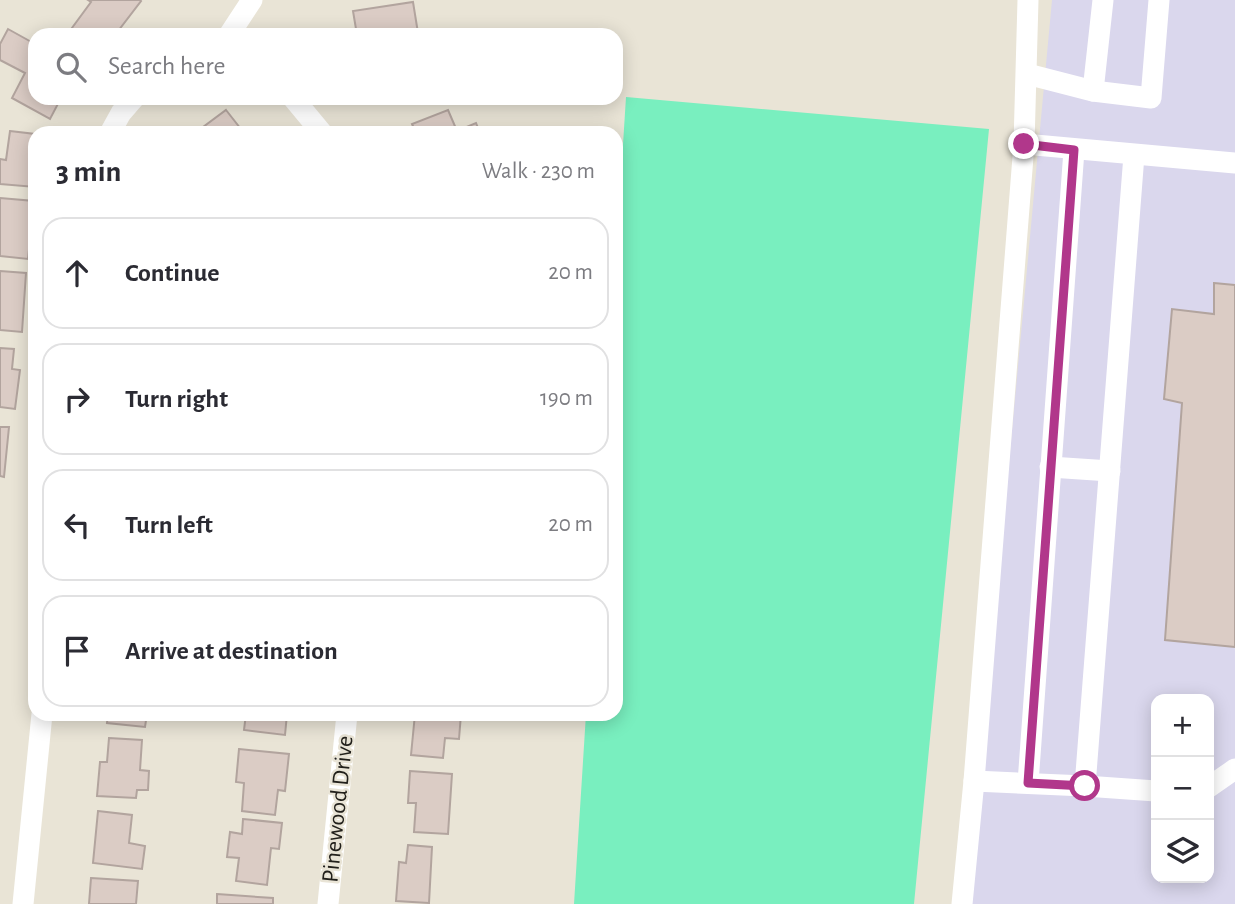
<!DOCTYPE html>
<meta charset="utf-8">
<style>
:root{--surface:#fff;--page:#f7f7f7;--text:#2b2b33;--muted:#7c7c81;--line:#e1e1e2}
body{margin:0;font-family:"Alegreya Sans",sans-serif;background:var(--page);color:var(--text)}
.controls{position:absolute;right:21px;bottom:21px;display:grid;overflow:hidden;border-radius:14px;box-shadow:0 4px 18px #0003}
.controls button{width:63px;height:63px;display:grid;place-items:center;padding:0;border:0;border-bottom:2px solid var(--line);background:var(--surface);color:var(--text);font:35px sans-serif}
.stop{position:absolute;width:21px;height:21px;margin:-16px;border:5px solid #b1378b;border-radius:50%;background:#fff}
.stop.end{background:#b1378b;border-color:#fff;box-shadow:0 2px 7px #0008}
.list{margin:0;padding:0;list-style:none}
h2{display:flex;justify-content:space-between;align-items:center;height:91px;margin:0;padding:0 28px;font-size:30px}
h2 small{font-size:23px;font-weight:400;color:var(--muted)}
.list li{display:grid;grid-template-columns:46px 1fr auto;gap:21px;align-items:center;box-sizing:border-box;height:112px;margin:0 14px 14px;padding:0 14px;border:2px solid var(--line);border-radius:21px}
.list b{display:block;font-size:26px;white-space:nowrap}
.list em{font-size:23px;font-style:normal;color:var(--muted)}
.icon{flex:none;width:38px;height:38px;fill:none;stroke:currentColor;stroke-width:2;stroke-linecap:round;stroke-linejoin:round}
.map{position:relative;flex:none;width:1235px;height:904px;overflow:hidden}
.search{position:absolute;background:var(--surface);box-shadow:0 4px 18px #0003;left:28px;top:28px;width:595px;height:77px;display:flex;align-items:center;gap:18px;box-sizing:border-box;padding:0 24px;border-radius:21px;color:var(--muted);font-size:26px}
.panel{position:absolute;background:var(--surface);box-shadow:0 4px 18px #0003;left:28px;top:126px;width:595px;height:595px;border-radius:21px}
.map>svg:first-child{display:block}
</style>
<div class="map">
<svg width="1235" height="904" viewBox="0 0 1235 904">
<rect width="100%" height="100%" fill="#e9e4d6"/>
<path fill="#dad7ed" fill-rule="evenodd" d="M1052 0H1235V904H968ZM1156 699H1209V878H1156Z"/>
<polygon fill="#79efbf" points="626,97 989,129 914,904 574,904 586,714 616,714 616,255"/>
<g fill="#dbccc5" stroke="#b2a49e" stroke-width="2">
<polygon points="88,0 140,0 141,1 115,35 73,35 69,32 91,2"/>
<polygon points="413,2 418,33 401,35 357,35 353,11"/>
<polygon points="8,29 35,44 35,98 61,98 50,119 12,98 25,73 0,60 0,44"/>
<polygon points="226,110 244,133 195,133"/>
<polygon points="448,110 457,131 476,123 480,133 416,133 412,124"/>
<polygon points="10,131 35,134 35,187 0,184 0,159 6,160"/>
<polygon points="0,198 34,201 28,259 0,256"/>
<polygon points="0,271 26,273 22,332 0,330"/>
<polygon points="1214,283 1235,285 1235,647 1165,640 1182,403 1164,399 1172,309 1214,314"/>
<polygon points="0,348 14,349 12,369 20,370 15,409 0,407"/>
<polygon points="0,427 9,427 4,477 0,476"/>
<polygon points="108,714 147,714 145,727 107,723"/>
<polygon points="246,714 287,714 285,735 244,730"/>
<polygon points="415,714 461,714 459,739 445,738 443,758 411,755"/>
<polygon points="109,738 142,740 140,770 149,771 148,790 137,790 136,798 97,796 100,762 107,762"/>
<polygon points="239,749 289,754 285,791 278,790 275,815 242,811 244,783 236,782"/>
<polygon points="410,771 452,774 448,834 414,832 416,803 408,803"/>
<polygon points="98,811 132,815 129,843 145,846 142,869 93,863"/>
<polygon points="243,819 282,823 279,849 271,848 267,885 236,881 239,858 227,857 230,832 242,834"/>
<polygon points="408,845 432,847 429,903 396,901 399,862 406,863"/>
<polygon points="91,878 138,881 136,904 89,904"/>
<polygon points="217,894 273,898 273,904 217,904"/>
</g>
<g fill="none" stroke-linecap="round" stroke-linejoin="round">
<g stroke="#fff" stroke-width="21">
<polyline points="229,35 252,0"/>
<polyline points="1027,74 1093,91 1151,98 1159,0"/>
<polyline points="1093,91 1103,0"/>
<polyline points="293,98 322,133"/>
<polyline points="110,133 121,113 134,98"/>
<polyline points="1024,144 1235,163"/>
<polyline points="1050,467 1110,471"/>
<polyline points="974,781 1085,786 1134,155"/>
<polyline points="1028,783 1074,150"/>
<polyline points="1085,786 1156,791"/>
<polyline points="1209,787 1235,769"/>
<polyline points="23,904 42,714"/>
<polyline points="328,904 347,714"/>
<polyline points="962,904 974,781 1024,144 1028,0"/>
</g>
</g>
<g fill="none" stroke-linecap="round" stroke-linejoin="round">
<polyline stroke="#b1378b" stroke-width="9" points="1024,144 1074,150 1028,783 1085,786"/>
</g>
<g text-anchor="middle" stroke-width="5" stroke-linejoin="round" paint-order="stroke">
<g font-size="24" fill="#22201b" stroke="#e9e4d6">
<text transform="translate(337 809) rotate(-84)" y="8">Pinewood Drive</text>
</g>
</g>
</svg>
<div class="controls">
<button>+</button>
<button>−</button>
<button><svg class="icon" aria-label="layers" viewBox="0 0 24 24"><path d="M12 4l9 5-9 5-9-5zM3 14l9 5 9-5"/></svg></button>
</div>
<div class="stop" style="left:1085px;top:786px"></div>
<div class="stop end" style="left:1024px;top:144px"></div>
<div class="search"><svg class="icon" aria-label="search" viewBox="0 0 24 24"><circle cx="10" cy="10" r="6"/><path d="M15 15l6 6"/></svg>Search here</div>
<section class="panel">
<h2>3 min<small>Walk · 230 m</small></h2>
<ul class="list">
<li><svg class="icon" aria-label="ahead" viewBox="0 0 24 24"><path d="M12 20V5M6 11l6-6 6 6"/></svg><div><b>Continue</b></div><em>20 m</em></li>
<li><svg class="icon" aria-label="right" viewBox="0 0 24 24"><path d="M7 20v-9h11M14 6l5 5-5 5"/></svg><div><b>Turn right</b></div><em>190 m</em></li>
<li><svg class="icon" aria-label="left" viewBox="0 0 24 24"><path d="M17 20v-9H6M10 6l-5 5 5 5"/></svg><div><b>Turn left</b></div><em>20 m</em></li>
<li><svg class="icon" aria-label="arrive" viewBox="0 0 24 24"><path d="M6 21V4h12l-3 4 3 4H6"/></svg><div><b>Arrive at destination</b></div></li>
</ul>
</section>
</div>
